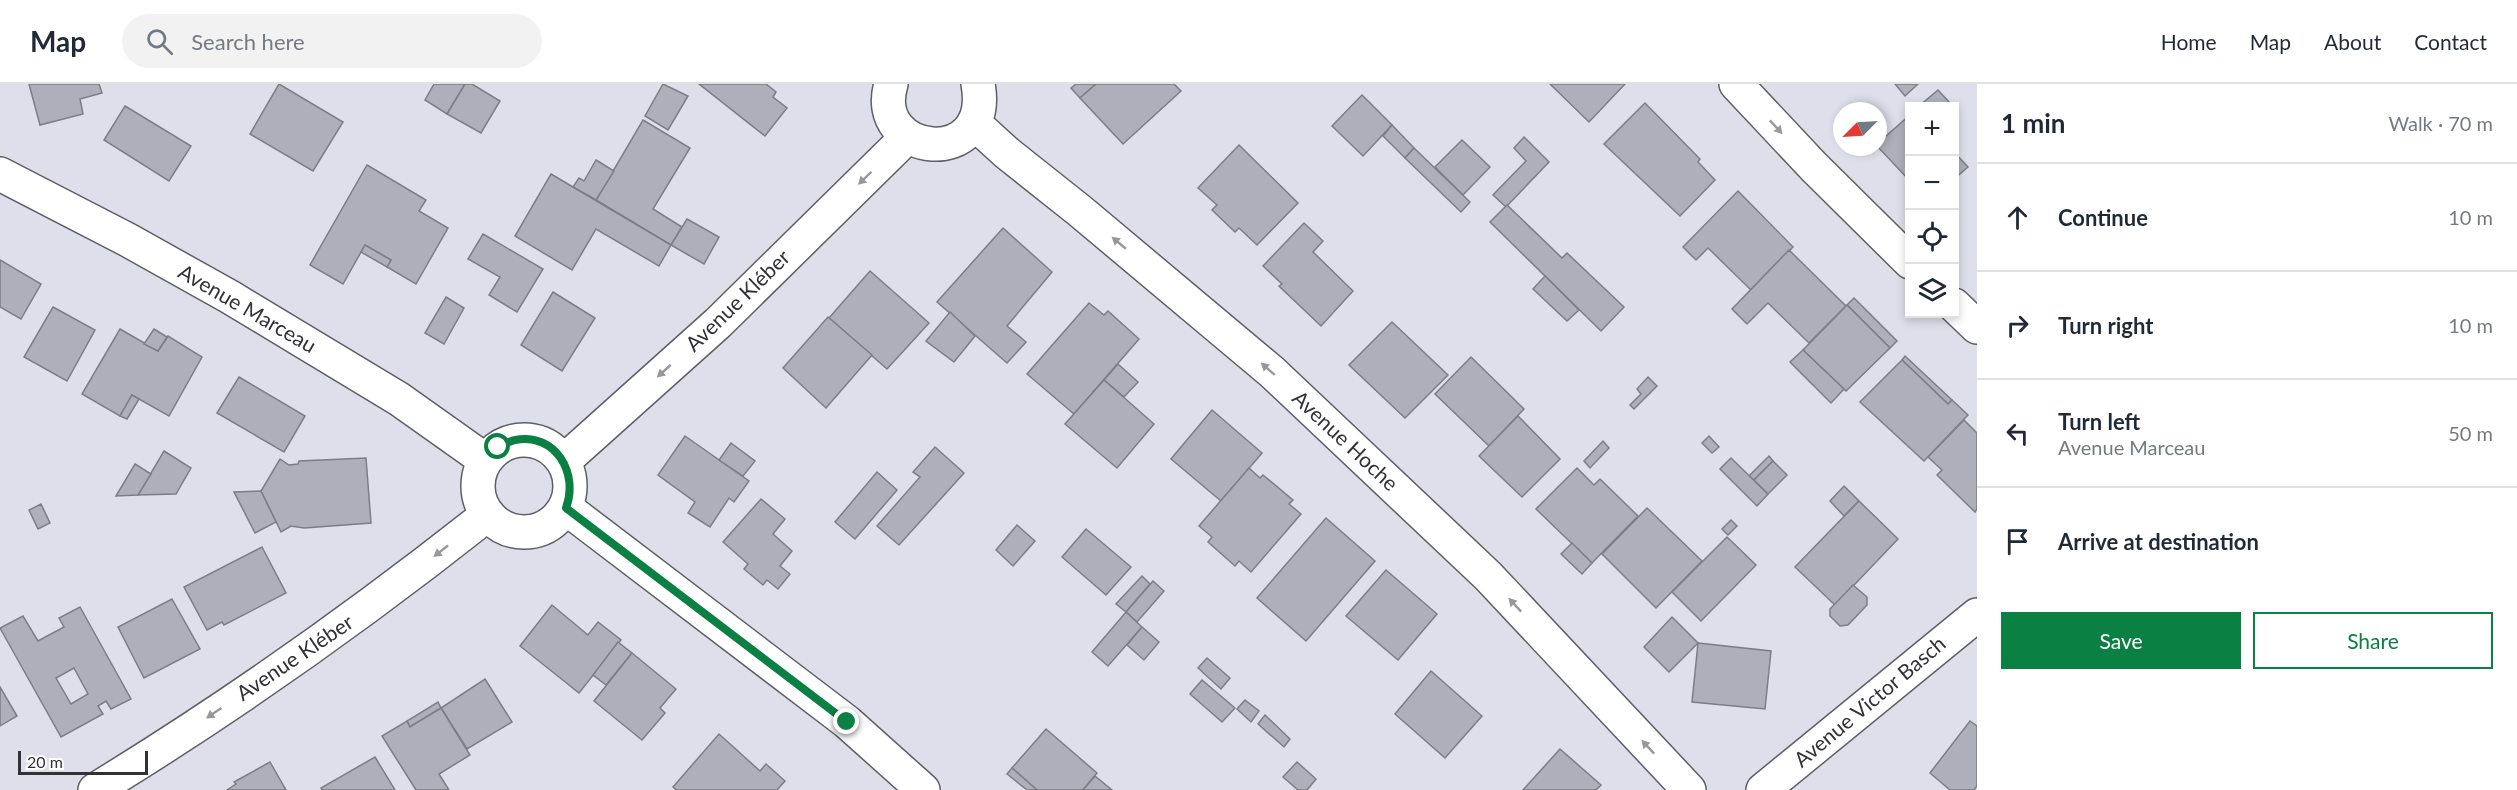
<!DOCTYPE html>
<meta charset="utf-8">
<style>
:root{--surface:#fff;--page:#f2f2f3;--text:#1f2937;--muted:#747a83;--line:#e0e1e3;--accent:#0b8043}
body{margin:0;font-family:Lato,sans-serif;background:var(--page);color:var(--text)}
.controls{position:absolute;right:18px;top:18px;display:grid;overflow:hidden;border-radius:0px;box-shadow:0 3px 9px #0003}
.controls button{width:54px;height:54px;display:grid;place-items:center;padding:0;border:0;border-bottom:2px solid var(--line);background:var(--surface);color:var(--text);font:30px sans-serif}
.compass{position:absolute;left:1833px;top:18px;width:54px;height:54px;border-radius:50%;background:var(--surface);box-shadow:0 3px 9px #0003;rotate:246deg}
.scale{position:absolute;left:18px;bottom:15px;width:130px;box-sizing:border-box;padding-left:6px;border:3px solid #313136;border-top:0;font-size:16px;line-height:21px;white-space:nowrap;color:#313136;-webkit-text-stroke:4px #fff;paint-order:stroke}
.stop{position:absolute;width:18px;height:18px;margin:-14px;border:4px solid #0b8043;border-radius:50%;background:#fff}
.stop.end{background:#0b8043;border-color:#fff;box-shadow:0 2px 6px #0008}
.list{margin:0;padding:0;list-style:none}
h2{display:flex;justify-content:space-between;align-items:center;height:78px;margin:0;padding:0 24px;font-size:26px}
h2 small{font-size:20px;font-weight:400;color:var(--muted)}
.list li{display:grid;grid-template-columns:39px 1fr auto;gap:18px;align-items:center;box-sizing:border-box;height:108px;padding:0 24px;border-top:2px solid var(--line)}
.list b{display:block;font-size:22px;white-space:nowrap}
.list p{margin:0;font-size:20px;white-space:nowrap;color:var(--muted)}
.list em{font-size:20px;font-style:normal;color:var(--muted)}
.actions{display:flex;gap:12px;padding:18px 24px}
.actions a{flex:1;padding:14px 0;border:2px solid var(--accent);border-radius:0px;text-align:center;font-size:21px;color:var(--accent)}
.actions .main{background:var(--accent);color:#fff}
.icon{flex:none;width:33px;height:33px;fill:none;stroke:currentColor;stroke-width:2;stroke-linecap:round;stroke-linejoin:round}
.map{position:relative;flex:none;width:1977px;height:706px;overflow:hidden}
header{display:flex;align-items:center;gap:36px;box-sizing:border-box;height:84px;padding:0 30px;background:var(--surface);border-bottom:2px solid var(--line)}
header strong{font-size:28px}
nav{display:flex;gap:33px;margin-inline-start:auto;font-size:21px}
.search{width:420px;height:54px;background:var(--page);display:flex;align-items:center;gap:15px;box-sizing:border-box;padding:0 21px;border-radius:33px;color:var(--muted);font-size:22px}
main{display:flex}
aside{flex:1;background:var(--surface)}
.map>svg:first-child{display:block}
</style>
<header>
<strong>Map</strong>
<div class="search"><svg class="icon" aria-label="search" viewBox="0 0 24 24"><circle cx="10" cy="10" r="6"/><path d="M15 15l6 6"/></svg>Search here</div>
<nav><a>Home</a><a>Map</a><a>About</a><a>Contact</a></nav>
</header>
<main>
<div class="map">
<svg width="1977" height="706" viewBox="0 0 1977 706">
<rect width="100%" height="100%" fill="#dedfeb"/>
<g fill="#aeafba" stroke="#7c7d87" stroke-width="1.5" fill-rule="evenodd">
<polygon points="29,0 99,0 102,9 80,15 83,30 40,41"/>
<polygon points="279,0 343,38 313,87 250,50"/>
<polygon points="434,0 465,0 447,30 425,16"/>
<polygon points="465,0 472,0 500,17 481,49 447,30"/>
<polygon points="663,0 688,12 668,46 645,32"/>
<polygon points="699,0 766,0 776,8 773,13 787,24 765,52"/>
<polygon points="1076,0 1096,0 1080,14 1071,4"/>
<polygon points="1096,0 1174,0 1181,7 1123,60 1080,14"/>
<polygon points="1550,0 1625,0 1589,38"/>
<polygon points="1895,0 1918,0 1905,12"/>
<polygon points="1938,6 1949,18 1944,22 1919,22"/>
<polygon points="1362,11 1392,41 1363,72 1332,42"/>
<polygon points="1645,19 1700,75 1698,78 1715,96 1680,132 1604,60"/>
<polygon points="125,22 191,62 169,97 104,56"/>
<polygon points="1910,31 1910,97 1878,63 1878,59"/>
<polygon points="643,36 690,64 653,125 682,143 671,161 596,116"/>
<polygon points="1392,41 1414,64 1405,74 1383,52"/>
<polygon points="1524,53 1549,78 1506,123 1493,111 1526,77 1514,64"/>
<polygon points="1462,56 1490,83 1463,111 1435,83"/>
<polygon points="1239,61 1298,119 1257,161 1239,144 1235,148 1212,126 1217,121 1198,104"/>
<polygon points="1414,64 1470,118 1461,128 1405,74"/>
<polygon points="1954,68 1968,83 1954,95"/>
<polygon points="596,76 614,87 596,116 573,103 579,94 584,97"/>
<polygon points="367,81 426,116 419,127 448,144 416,200 387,183 391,176 365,161 343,200 310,181"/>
<polygon points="551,90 671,161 659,182 596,145 572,186 515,152"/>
<polygon points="1738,107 1793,163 1751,206 1708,164 1696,176 1683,163"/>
<polygon points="1507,121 1562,174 1567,169 1624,223 1601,247 1490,138"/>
<polygon points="687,135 719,153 704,180 671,161"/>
<polygon points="1304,139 1323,157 1313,168 1353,207 1321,242 1279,202 1282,200 1263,182"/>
<polygon points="1003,144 1052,188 1007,242 1026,258 1007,279 937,218"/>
<polygon points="483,150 543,185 517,228 489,211 500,193 468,175"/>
<polygon points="365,161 391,176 387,183 361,168"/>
<polygon points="1789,166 1846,222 1809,259 1768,219 1747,240 1732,225"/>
<polygon points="0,176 41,200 21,235 0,223"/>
<polygon points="870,187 929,239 887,285 829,234"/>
<polygon points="1545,192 1579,226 1567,237 1533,205"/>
<polygon points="553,208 595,234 562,287 521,261"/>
<polygon points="446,213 464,224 444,260 425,249"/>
<polygon points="1854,214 1897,257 1890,264 1847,221"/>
<polygon points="1089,219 1104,231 1108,227 1139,255 1074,330 1027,290"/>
<polygon points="1847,221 1890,264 1846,307 1803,266"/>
<polygon points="53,223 95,246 67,297 24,273"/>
<polygon points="950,228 975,252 954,278 926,257"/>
<polygon points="828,233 872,271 826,324 783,284"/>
<polygon points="1392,238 1448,291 1405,334 1349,281"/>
<polygon points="120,245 158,267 168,252 202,273 169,332 132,311 120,332 82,310"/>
<polygon points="154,245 167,253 158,267 144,260"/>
<polygon points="1803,266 1844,305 1831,319 1790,278"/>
<polygon points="1905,272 1952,316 1948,320 1902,276"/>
<polygon points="1471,273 1524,325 1489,362 1435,310"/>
<polygon points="1902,276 1948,320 1952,316 1968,331 1924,377 1860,318"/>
<polygon points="1118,280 1138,298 1124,313 1104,296"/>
<polygon points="239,293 305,332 284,368 217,329"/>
<polygon points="1648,293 1657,302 1634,325 1630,321 1641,310 1637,305"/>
<polygon points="1104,296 1154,340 1117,384 1065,340"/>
<polygon points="132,311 139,315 127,335 120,332"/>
<polygon points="1212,326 1262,369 1221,417 1171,375"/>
<polygon points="1518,332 1560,375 1522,413 1479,372"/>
<polygon points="1964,336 1977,349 1977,425 1975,428 1937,391 1942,386 1928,373"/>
<polygon points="685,352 749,397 734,418 729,414 710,443 688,429 695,418 658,391"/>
<polygon points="1709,352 1719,363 1712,369 1702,359"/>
<polygon points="1603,357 1609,364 1590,384 1584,377"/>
<polygon points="731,359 755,377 743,392 719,376"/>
<polygon points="935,363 964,389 899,461 877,442 920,393 913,388"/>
<polygon points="164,367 191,384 176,410 138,411"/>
<polygon points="1769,372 1773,377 1754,396 1749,392"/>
<polygon points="366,374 371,439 304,444 291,442 281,448 261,407 280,375 289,381 298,380 299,377"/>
<polygon points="1731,374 1768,410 1757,422 1720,385"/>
<polygon points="1773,377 1787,391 1768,410 1754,396"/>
<polygon points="135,380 151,390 138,411 116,412"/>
<polygon points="1249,384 1260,394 1263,391 1293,416 1289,420 1301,430 1251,488 1239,477 1235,482 1208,458 1212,453 1199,442"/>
<polygon points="1577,384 1594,401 1600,395 1638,432 1592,479 1536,425"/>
<polygon points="877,388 897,406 855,455 835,438"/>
<polygon points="1844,402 1859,417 1844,432 1830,417"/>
<polygon points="261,407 276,438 255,449 234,408"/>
<polygon points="761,415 785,435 773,450 792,467 780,482 790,490 778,505 767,496 763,501 744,485 748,480 723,458"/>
<polygon points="1859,417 1898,455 1835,521 1795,483"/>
<polygon points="41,420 50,439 38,445 29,426"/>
<polygon points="1647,424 1702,477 1656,524 1602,470"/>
<polygon points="1326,434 1375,477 1306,557 1257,514"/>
<polygon points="1731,436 1737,442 1728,451 1722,445"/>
<polygon points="1017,441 1035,457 1013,482 996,466"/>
<polygon points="1086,445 1131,483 1106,511 1062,473"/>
<polygon points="1727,453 1756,481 1701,537 1672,508"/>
<polygon points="1572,459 1592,479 1582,490 1561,470"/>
<polygon points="262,463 286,509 224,541 222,538 207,546 184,503"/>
<polygon points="1386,486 1437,530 1398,576 1346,532"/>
<polygon points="1142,492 1150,500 1126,528 1116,520"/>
<polygon points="1153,497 1164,507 1137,538 1126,528"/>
<polygon points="1853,501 1867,513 1867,521 1848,541 1840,542 1830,532 1830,525"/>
<polygon points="172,515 200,565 144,594 118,543"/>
<polygon points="552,521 588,551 598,538 621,556 579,609 520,562"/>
<path d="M80 523 131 615 111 625 106 617 98 622 103 630 61 653 0 544 23 532 38 557 64 543 59 534ZM74 584 88 610 71 620 56 594Z"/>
<polygon points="1126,528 1142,543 1108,582 1092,568"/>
<polygon points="1672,533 1698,559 1669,588 1644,563"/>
<polygon points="1142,543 1159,558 1144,576 1127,561"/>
<polygon points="618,558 632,569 606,601 593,591"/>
<polygon points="1698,559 1771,567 1765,625 1692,618"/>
<polygon points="632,569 676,605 660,624 665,629 642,656 594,617"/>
<polygon points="1207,574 1230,594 1221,605 1198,584"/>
<polygon points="1431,587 1482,632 1445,674 1395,630"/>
<polygon points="485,595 512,638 467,665 441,624"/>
<polygon points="1202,596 1235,624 1222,638 1190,610"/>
<polygon points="0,603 17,632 0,642"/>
<polygon points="1245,616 1259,627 1251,638 1237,625"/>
<polygon points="438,618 441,624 410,643 407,637"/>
<polygon points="441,624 470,671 439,690 449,706 416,706 382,652 407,637 410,643"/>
<polygon points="1265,631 1290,655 1284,663 1258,640"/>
<polygon points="1970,637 1977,642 1977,702 1974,706 1950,706 1930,689"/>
<polygon points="1046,645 1097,689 1083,706 1037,706 1012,684"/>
<polygon points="719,650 760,687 766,680 785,697 777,706 676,706 673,703"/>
<polygon points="1560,665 1601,701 1596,706 1523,706"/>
<polygon points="375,673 395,706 322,706 321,704"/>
<polygon points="270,678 286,706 227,706 236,700 234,698"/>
<polygon points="1297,678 1316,695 1307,706 1298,706 1283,693"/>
<polygon points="1012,684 1037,706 1027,706 1007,690"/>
<polygon points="1095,692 1112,706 1083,706"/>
</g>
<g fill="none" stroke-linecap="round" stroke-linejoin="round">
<g stroke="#5d5e68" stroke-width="36">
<g id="street">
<path d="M891 0C869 73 994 87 978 0"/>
<polyline points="1736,0 1814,83 1910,178"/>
<polyline points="974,39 1007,69 1080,127 1272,288 1488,492 1689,706"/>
<polyline points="0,90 128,156 230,213 399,315 485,376"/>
<polyline points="1954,221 1977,243"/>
<circle cx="524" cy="402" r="46"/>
<polyline points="564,377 718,239 907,53"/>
<polyline points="566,424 847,638 923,706"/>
<path d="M95 706C231 623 362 530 487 431"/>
<polyline points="1763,706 1977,531"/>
</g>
</g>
<use href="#street" stroke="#fff" stroke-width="33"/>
</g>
<defs><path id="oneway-solid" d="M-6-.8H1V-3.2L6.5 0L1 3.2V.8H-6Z" transform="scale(1.5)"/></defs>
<g fill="#98989a">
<use href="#oneway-solid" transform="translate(1776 43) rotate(47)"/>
<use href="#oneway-solid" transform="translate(865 94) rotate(136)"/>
<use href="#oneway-solid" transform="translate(1119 159) rotate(-140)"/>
<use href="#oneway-solid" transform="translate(1268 285) rotate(-139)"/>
<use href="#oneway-solid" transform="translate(664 287) rotate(138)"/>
<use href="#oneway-solid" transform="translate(441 467) rotate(142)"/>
<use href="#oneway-solid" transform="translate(1515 521) rotate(-133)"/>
<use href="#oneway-solid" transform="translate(214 629) rotate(146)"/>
<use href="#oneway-solid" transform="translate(1648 663) rotate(-133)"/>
</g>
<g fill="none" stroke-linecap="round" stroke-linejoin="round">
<path stroke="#0b8043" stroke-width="8" d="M498 363C503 361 509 357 515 356 556 348 579 390 566 424L847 638"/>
</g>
<g text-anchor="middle" stroke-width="5" stroke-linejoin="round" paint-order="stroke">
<g font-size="21" fill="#313136" stroke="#fff">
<text transform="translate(738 217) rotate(-44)" y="7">Avenue Kléber</text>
<text transform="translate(247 225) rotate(30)" y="7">Avenue Marceau</text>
<text transform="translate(1345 357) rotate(43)" y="7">Avenue Hoche</text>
<text transform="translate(295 574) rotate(-34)" y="7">Avenue Kléber</text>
<text transform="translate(1870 618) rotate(-40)" y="7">Avenue Victor Basch</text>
</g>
</g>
</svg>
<div class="controls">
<button>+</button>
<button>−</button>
<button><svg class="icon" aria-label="locate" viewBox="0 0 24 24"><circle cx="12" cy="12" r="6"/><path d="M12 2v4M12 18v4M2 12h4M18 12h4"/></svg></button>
<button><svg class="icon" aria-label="layers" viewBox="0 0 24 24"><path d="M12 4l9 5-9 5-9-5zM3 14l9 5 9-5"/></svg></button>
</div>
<svg class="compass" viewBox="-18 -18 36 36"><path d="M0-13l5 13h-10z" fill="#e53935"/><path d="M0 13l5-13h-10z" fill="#747a83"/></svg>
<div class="scale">20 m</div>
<div class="stop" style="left:498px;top:363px"></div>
<div class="stop end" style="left:847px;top:638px"></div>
</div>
<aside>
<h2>1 min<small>Walk · 70 m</small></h2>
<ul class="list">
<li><svg class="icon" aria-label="ahead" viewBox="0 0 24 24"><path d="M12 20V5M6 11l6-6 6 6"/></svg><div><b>Continue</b></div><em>10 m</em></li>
<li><svg class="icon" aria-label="right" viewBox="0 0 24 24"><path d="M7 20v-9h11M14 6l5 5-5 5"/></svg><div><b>Turn right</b></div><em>10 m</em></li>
<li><svg class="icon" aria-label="left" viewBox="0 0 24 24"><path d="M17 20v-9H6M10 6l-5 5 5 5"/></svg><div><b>Turn left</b><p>Avenue Marceau</p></div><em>50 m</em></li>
<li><svg class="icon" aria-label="arrive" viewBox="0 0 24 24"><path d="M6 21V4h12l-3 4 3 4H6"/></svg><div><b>Arrive at destination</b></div></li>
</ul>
<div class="actions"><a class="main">Save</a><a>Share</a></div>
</aside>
</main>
